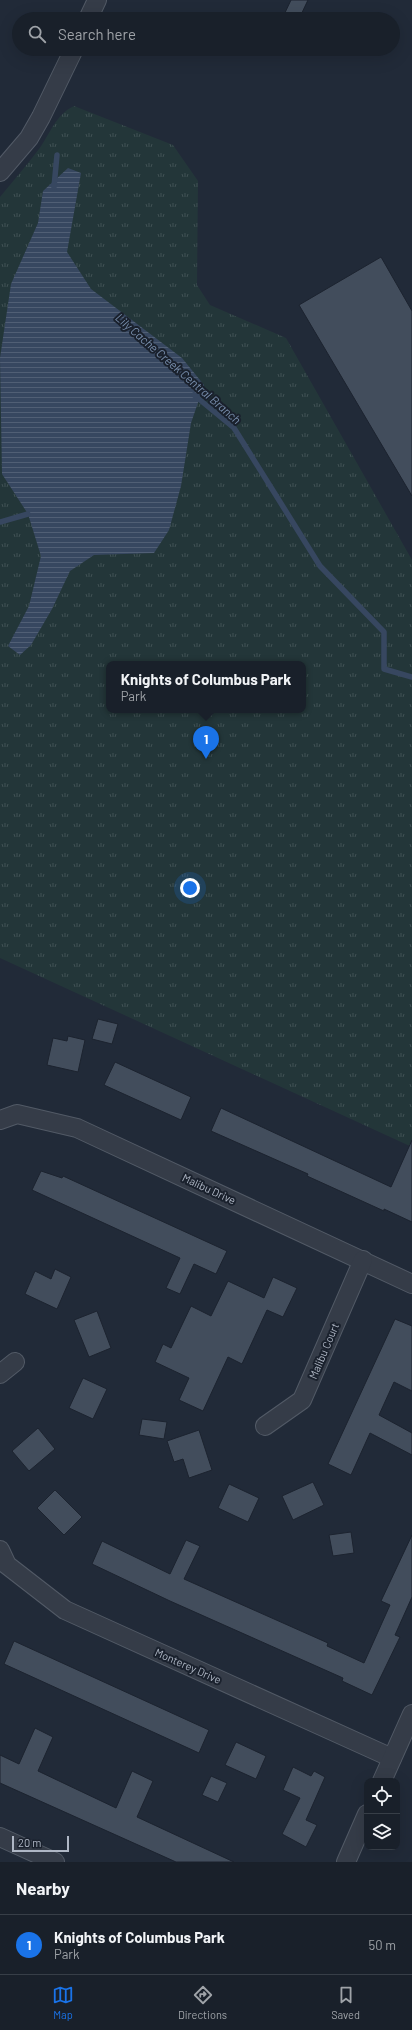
<!DOCTYPE html>
<style>
:root{--surface:#19202a;--page:#222832;--text:#f1f3f6;--muted:#9fa3a8;--line:#373e47;--accent:#1a73e8}
body{margin:0;font-family:Barlow,sans-serif;background:var(--page);color:var(--text)}
.controls{position:absolute;right:12px;bottom:12px;display:grid;overflow:hidden;border-radius:8px;box-shadow:0 4px 16px #0002}
.controls button{width:36px;height:36px;display:grid;place-items:center;padding:0;border:0;border-bottom:1px solid var(--line);background:var(--surface);color:var(--text);font:20px sans-serif}
.scale{position:absolute;left:12px;bottom:10px;width:57px;box-sizing:border-box;padding-left:4px;border:2px solid #afb7c5;border-top:0;font-size:11px;line-height:14px;white-space:nowrap;color:#afb7c5;-webkit-text-stroke:3px #1a212d;paint-order:stroke}
.you{position:absolute;left:190px;top:888px;width:14px;height:14px;margin:-10px;border:3px solid #fff;border-radius:50%;background:#1a73e8;box-shadow:0 0 0 6px #1a73e833}
.badge{display:grid;place-items:center;width:26px;height:26px;border-radius:50%;background:var(--accent);color:#fff;font-size:13px;font-weight:700}
.pin{position:absolute;translate:-50% -33px;filter:drop-shadow(0 1px 2px #0008)}
.pin::after{content:'';position:absolute;top:21px;width:14px;height:12px;background:inherit;clip-path:polygon(0 0,100% 0,50% 100%)}
.popup{position:absolute;left:106px;top:661px;width:200px;height:52px;box-sizing:border-box;display:grid;place-content:center;border-radius:8px;background:var(--surface);filter:drop-shadow(0 1px 3px #0005);font-size:13px;white-space:nowrap;color:var(--muted)}
.popup b{font-size:15px;color:var(--text)}
.popup::after{content:'';position:absolute;left:50%;top:100%;margin-left:-8px;border:8px solid transparent;border-top-color:var(--surface)}
.list{margin:0;padding:0;list-style:none}
h2{display:flex;justify-content:space-between;align-items:center;height:52px;margin:0;padding:0 16px;font-size:17px}
h2 small{font-size:13px;font-weight:400;color:var(--muted)}
.list li{display:grid;grid-template-columns:26px 1fr auto;gap:12px;align-items:center;box-sizing:border-box;height:60px;padding:0 16px;border-top:1px solid var(--line)}
.list b{display:block;font-size:15px;white-space:nowrap}
.list p{margin:0;font-size:13px;white-space:nowrap;color:var(--muted)}
.list em{font-size:13px;font-style:normal;color:var(--muted)}
.icon{flex:none;width:22px;height:22px;fill:none;stroke:currentColor;stroke-width:2;stroke-linecap:round;stroke-linejoin:round}
.map{position:relative;flex:none;width:412px;height:1862px;overflow:hidden}
.search{position:absolute;background:var(--surface);box-shadow:0 4px 16px #0002;left:12px;right:12px;top:12px;height:44px;display:flex;align-items:center;gap:10px;box-sizing:border-box;padding:0 14px;border-radius:22px;color:var(--muted);font-size:15px}
.sheet{height:112px;background:var(--surface)}
nav{display:flex;justify-content:space-around;align-items:center;box-sizing:border-box;height:56px;border-top:1px solid var(--line);background:var(--surface);font-size:11px;color:var(--muted)}
nav a{display:grid;justify-items:center;gap:2px}
nav .on{color:var(--accent)}
.map>svg:first-child{display:block}
</style>
<div class="map">
<svg width="412" height="1862" viewBox="0 0 412 1862">
<defs>
<pattern id="grass-tufts" width="24" height="20" patternUnits="userSpaceOnUse"><rect width="24" height="20" fill="#233639"/><path d="M3 7l-1-3M5 7V3M7 7l1-3M15 17l-1-3M17 17v-4M19 17l1-3" fill="none" stroke="#405154"/></pattern>
<pattern id="water-rules" width="6" height="5" patternUnits="userSpaceOnUse"><rect width="6" height="5" fill="#374760"/><path d="M0 2.5h6" fill="none" stroke="#515f75"/></pattern>
</defs>
<rect width="100%" height="100%" fill="#212a38"/>
<path fill="url(#grass-tufts)" fill-rule="evenodd" d="M74 106 173 145 198 181 197 285 210 305 286 338 412 560V1147L0 958V197C13 181 27 165 39 149 50 134 56 114 74 106ZM109 664H303V710H109Z"/>
<polygon fill="url(#water-rules)" points="68,168 81,173 67,252 91,289 182,358 204,385 191,423 181,486 169,530 154,553 94,555 70,571 52,609 31,645 20,655 8,646 29,606 41,556 28,514 2,474 0,358 11,284 38,223 43,191"/>
<g fill="none" stroke-linecap="round" stroke-linejoin="round">
<g stroke="#374760" stroke-width="5.5">
<polyline points="54,187 57,155"/>
<polyline points="194,395 234,428 320,566 384,632 384,669 412,677"/>
<polyline points="0,522 28,514"/>
</g>
</g>
<g fill="#424d5c" stroke="#1c232f">
<polygon points="291,0 308,0 299,19 282,19"/>
<polygon points="381,257 412,311 412,496 299,305"/>
<polygon points="98,1019 118,1024 112,1044 92,1039"/>
<polygon points="68,1036 85,1040 78,1072 47,1065 53,1038 67,1041"/>
<polygon points="115,1062 191,1097 181,1120 104,1085"/>
<polygon points="221,1108 391,1187 412,1140 412,1222 384,1209 384,1211 307,1176 308,1174 211,1131"/>
<polygon points="41,1171 62,1178 63,1176 227,1251 216,1274 194,1264 180,1294 166,1288 180,1258 32,1190"/>
<polygon points="55,1269 71,1277 57,1309 25,1294 35,1271 51,1279"/>
<polygon points="273,1277 297,1288 283,1317 267,1310 242,1364 228,1357 203,1411 179,1400 189,1378 155,1362 163,1344 171,1348 191,1306 211,1316 228,1281 264,1298"/>
<polygon points="97,1311 111,1348 89,1357 74,1320"/>
<polygon points="395,1319 412,1326 412,1391 394,1382 379,1415 412,1433 412,1455 370,1433 351,1475 328,1464"/>
<polygon points="83,1378 107,1389 93,1419 69,1408"/>
<polygon points="142,1419 167,1422 164,1439 139,1435"/>
<polygon points="38,1428 55,1449 29,1471 12,1451"/>
<polygon points="199,1430 212,1470 189,1478 183,1459 174,1462 167,1441"/>
<polygon points="313,1482 324,1505 293,1520 282,1496"/>
<polygon points="229,1484 259,1498 248,1522 218,1508"/>
<polygon points="55,1490 82,1517 64,1535 37,1508"/>
<polygon points="351,1532 354,1553 333,1556 329,1535"/>
<polygon points="412,1535 412,1597 395,1635 400,1637 372,1695 342,1681 343,1678 170,1601 92,1564 102,1541 170,1574 186,1540 200,1546 184,1579 328,1643 327,1646 364,1663 390,1605 381,1601"/>
<polygon points="14,1641 209,1730 199,1753 4,1664"/>
<polygon points="35,1728 53,1737 38,1771 116,1808 132,1771 153,1781 137,1817 234,1862 176,1862 0,1783 0,1755 19,1764"/>
<polygon points="236,1742 266,1756 256,1779 225,1765"/>
<polygon points="293,1767 311,1776 314,1771 325,1777 306,1820 317,1825 306,1847 282,1834 300,1798 283,1790"/>
<polygon points="211,1776 227,1783 218,1802 202,1795"/>
</g>
<g fill="none" stroke-linecap="round" stroke-linejoin="round">
<g stroke="#525a66" stroke-width="20">
<g id="minor">
<polyline points="88,19 97,0"/>
<polyline points="0,172 29,138 41,117 74,49"/>
<polyline points="0,1120 17,1114 77,1128 412,1284"/>
<polyline points="0,1374 15,1362"/>
<polyline points="265,1426 302,1400 363,1260"/>
<polyline points="0,1550 7,1565 65,1610 392,1758"/>
<polyline points="382,1781 412,1714"/>
<polyline points="0,1837 55,1862"/>
<polyline points="346,1862 367,1814"/>
</g>
</g>
<use href="#minor" stroke="#353c48" stroke-width="18"/>
</g>
<g text-anchor="middle" stroke-width="4" stroke-linejoin="round" paint-order="stroke">
<g font-size="11" fill="#afb7c5" stroke="#1a212d">
<text transform="translate(209 1189) rotate(25)" y="4">Malibu Drive</text>
<text transform="translate(324 1351) rotate(-67)" y="4">Malibu Court</text>
<text transform="translate(188 1666) rotate(24)" y="4">Monterey Drive</text>
</g>
<g font-size="12" font-style="italic" fill="#788eac" stroke="#1a212d">
<text transform="translate(178 369) rotate(41)" y="4">Lily Cache Creek Central Branch</text>
</g>
</g>
</svg>
<div class="controls">
<button><svg class="icon" aria-label="locate" viewBox="0 0 24 24"><circle cx="12" cy="12" r="6"/><path d="M12 2v4M12 18v4M2 12h4M18 12h4"/></svg></button>
<button><svg class="icon" aria-label="layers" viewBox="0 0 24 24"><path d="M12 4l9 5-9 5-9-5zM3 14l9 5 9-5"/></svg></button>
</div>
<div class="scale">20 m</div>
<div class="you"></div>
<div class="pin badge" style="left:206px;top:759px">1</div>
<div class="popup"><b>Knights of Columbus Park</b>Park</div>
<div class="search"><svg class="icon" aria-label="search" viewBox="0 0 24 24"><circle cx="10" cy="10" r="6"/><path d="M15 15l6 6"/></svg>Search here</div>
</div>
<section class="sheet">
<h2>Nearby<small></small></h2>
<ul class="list">
<li><span class="badge">1</span><div><b>Knights of Columbus Park</b><p>Park</p></div><em>50 m</em></li>
</ul>
</section>
<nav>
<a class="on"><svg class="icon" aria-label="map" viewBox="0 0 24 24"><path d="M3 6l6-2 6 2 6-2v14l-6 2-6-2-6 2zM9 4v14M15 6v14"/></svg>Map</a>
<a><svg class="icon" aria-label="directions" viewBox="0 0 24 24"><path d="M12 3l9 9-9 9-9-9zM9 14v-3h6M13 9l2 2-2 2"/></svg>Directions</a>
<a><svg class="icon" aria-label="saved" viewBox="0 0 24 24"><path d="M7 4h10v16l-5-4-5 4z"/></svg>Saved</a>
</nav>
